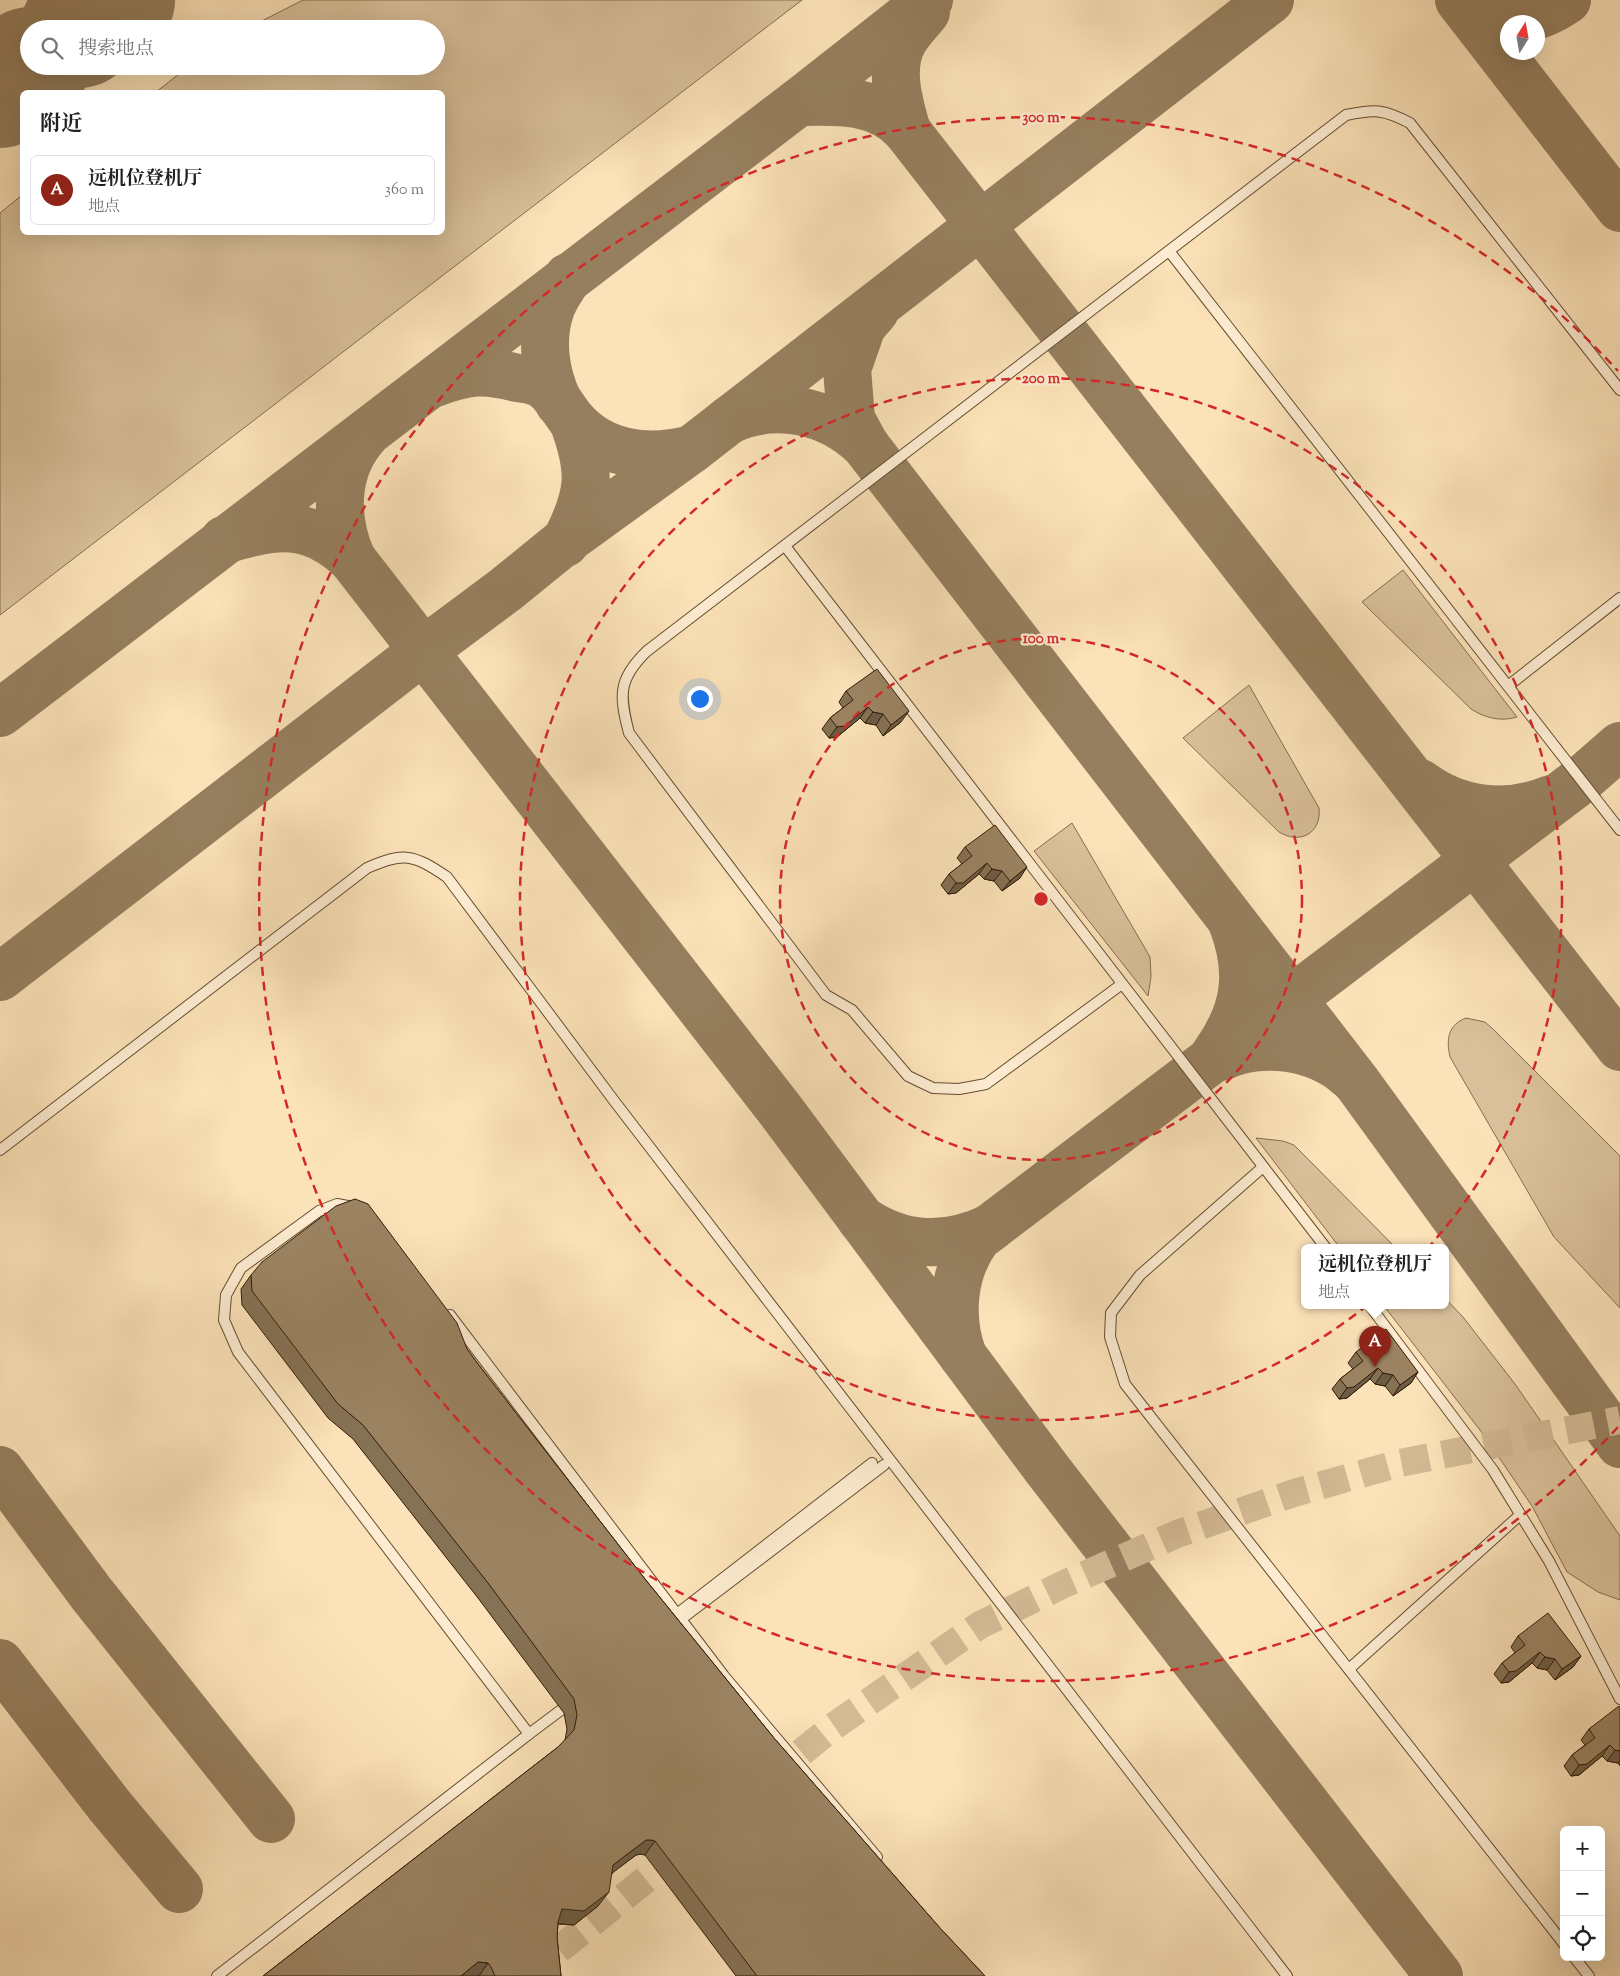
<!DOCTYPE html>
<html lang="zh">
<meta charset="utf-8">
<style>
:root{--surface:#fff;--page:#f6f6f6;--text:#202124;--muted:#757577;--line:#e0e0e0;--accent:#8f2418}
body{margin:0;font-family:"Sorts Mill Goudy","Noto Serif SC",serif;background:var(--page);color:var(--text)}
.controls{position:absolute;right:15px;bottom:15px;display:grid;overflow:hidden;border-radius:8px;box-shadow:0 5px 20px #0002}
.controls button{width:45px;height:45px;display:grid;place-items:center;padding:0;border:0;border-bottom:1px solid var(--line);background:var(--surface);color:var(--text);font:25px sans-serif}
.compass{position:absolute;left:1500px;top:15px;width:45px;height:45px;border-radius:50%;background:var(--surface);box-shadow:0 5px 20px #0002;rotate:11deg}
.you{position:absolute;left:699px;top:698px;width:18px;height:18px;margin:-12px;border:4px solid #fff;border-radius:50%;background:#1a73e8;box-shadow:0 0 0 8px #1a73e833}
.badge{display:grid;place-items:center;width:32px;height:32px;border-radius:50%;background:var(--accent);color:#fff;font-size:16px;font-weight:700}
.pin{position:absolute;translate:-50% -41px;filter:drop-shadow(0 1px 2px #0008)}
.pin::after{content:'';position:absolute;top:26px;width:18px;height:15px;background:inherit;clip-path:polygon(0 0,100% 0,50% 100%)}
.popup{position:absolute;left:1301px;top:1244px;width:148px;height:65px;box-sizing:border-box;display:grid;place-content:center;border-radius:8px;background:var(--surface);filter:drop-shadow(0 1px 4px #0005);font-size:16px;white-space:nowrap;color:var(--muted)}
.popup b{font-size:19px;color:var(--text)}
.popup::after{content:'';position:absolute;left:50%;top:100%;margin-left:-10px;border:10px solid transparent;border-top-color:var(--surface)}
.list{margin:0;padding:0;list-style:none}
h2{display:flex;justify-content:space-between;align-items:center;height:65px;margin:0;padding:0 20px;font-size:21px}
h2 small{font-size:16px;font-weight:400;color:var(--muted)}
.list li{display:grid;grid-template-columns:32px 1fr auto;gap:15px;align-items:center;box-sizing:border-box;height:70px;margin:0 10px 10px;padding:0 10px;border:1px solid var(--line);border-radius:8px}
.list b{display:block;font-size:19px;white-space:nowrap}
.list p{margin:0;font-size:16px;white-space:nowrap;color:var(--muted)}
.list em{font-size:16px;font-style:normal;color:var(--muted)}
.icon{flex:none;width:28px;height:28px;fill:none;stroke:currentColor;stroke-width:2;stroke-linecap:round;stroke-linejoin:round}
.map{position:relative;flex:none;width:1620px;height:1976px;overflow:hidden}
.search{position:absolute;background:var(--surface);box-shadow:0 5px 20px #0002;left:20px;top:20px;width:425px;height:55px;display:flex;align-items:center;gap:12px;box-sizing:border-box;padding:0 18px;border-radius:28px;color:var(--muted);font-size:19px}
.panel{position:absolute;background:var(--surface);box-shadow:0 5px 20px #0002;left:20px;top:90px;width:425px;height:145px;border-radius:8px}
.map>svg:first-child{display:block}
</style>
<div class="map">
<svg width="1620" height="1976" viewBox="0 0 1620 1976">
<rect width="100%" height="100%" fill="#fce2b8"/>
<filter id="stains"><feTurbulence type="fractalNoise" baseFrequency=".004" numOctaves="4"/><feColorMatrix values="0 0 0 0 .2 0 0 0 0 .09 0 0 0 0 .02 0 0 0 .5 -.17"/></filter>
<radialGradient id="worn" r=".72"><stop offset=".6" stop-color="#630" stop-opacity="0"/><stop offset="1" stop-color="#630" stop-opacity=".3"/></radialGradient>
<g fill="#d9c09a" stroke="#856e50">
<polygon points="303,0 802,0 0,615 0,213 22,195 22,232 442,232 442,92 156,92 189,66 436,66 436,29 246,29"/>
<path d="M1403 570 1517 717C1501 722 1485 718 1471 709L1362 602Z"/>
<path d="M1249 685 1319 808C1322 833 1300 845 1279 832L1183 738Z"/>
<polygon points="1072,823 1150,957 1151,977 1148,996 1034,851"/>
<path d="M1466 1018 1485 1022 1493 1029 1620 1156V1308L1554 1237 1450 1057C1446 1039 1448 1025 1466 1018Z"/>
<polygon points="1256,1138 1283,1141 1294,1145 1396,1248 1340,1248"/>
<polygon points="1445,1298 1463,1317 1515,1384 1620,1536 1620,1600 1598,1592 1567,1572 1532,1506 1483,1434 1384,1306 1445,1306"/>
</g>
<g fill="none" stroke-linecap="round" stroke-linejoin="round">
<g stroke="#967f5e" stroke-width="48">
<polyline points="1459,0 1620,208"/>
<path d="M1460 0C1492 30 1534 23 1567 0"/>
<polyline points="90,29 140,0"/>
<polyline points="19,75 32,66"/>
<path d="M799 102C838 101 879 99 907 131L1620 1047"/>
<path d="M907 131C899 103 888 67 904 40 910 30 919 21 926 12"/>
<path d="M435 383C467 371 483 369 517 378 524 379 533 380 539 383 553 389 563 409 572 420 603 456 649 460 692 449"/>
<path d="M559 403C545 374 540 339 551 308 555 296 563 287 568 277"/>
<path d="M729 420C776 399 828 410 865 445L1358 1084 1620 1444"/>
<polyline points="865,445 851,419 847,369 862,326 875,311"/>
<path d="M224 540C276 524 310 519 352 559L781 1111 1047 1469 1439 1976"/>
<path d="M565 543C590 494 592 472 573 421"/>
<path d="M352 559C334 518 334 469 366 434"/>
<polyline points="0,713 799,102 929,0"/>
<path d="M1420 783C1459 812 1507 817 1551 799"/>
<polyline points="0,977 423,651 505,590 569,538 692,449 1270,0"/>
<path d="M1215 1054C1246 1011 1251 972 1232 922"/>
<path d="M1221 1057C1261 1038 1317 1046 1350 1076"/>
<path d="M861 1219C902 1247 945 1249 990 1228"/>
<path d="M963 1356C949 1318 952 1271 978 1237L1581 780 1620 746"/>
<polyline points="0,1470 91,1593 271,1819"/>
<polyline points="0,1663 109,1805 179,1889"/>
</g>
<g stroke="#967f5e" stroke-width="118">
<polyline points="79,29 116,0"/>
<polyline points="0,89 30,66"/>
</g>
<g stroke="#d3ba94" stroke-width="28" stroke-dasharray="28 14" stroke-linecap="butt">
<polyline points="769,1779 834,1726 980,1625 1062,1585 1177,1534 1294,1493 1400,1463 1620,1420"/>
<polyline points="526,1976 686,1847"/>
</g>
<g stroke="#644e32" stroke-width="12">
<g id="service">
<polyline points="1169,251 1620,830"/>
<polyline points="785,546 1326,1248"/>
<polyline points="1508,686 1620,598"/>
<path d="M1122 984 986 1084 959 1089 933 1088 908 1076 852 1010 826 995 629 733C619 695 618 679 647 651L1346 115C1375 109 1383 109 1410 123L1620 390"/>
<path d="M0 1150 367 868C404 852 413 854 447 877L615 1102 1287 1976"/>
<polyline points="1263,1167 1140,1275 1111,1313 1110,1337 1125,1384 1564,1944"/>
<polyline points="1370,1306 1493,1470 1549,1561 1620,1699"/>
<polyline points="450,1315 724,1676 877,1857"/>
<polyline points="677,1614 872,1463"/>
<polyline points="676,1623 884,1465"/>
<polyline points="1349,1669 1520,1515"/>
<polyline points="529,1734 561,1710"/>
<polyline points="1574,1957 1589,1976"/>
<polyline points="217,1976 529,1734 238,1352 224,1320 226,1295 241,1268 319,1211 337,1204 353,1207"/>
</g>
</g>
<use href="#service" stroke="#fdecd1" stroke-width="10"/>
</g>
<g fill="#857154" stroke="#311c05">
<polygon points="846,691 901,722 883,736 876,725 865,723 860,718 837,737 829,738 822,729 830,718 843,708 839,702"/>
<polygon points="965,847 1020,878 1002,891 994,881 984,879 979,874 956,893 948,894 941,885 949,874 962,864 957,858"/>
<polygon points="251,1275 467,1349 478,1364 645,1579 774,1738 940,1928 985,1976 736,1976 645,1855 641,1854 636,1855 612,1873 598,1906 574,1925 558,1924 557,1937 561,1976 263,1976 558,1747 565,1740 567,1729 564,1713 478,1598 353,1439 328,1418 242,1305 241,1289"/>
<polygon points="1356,1352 1418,1372 1411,1383 1393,1396 1385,1386 1375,1384 1370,1379 1347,1398 1339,1399 1332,1389 1340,1379 1353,1369 1348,1363"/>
<polygon points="1518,1636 1581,1656 1573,1667 1555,1680 1547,1670 1537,1668 1532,1663 1509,1682 1501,1683 1494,1674 1502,1663 1515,1653 1511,1647"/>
<polygon points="1620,1708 1620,1766 1618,1763 1607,1761 1602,1756 1579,1775 1571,1776 1564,1766 1572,1755 1585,1745 1581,1740 1589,1729"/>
</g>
<g fill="#6c5c45" stroke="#311c05">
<polygon points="868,707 860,718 837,737 829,738 837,727"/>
<polygon points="909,711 901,722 883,736 891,725"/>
<polygon points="873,712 883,714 876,725 865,723"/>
<polygon points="987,863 979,874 956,893 948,894 956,883"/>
<polygon points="1027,867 1020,878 1002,891 1010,881"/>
<polygon points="992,869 1002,871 994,881 984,879"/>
<polygon points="1378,1368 1370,1379 1347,1398 1339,1399 1347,1388"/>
<polygon points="1418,1372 1411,1383 1393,1396 1400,1385"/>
<polygon points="1383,1373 1393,1375 1385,1386 1375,1384"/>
<polygon points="1540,1652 1532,1663 1509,1682 1501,1683 1509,1672"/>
<polygon points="1581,1656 1573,1667 1555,1680 1562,1669"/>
<polygon points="1545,1657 1555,1659 1547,1670 1537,1668"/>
<polygon points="1610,1745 1602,1756 1579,1775 1571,1776 1579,1765"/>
<polygon points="1615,1750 1620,1751 1620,1760 1618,1763 1607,1761"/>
<polygon points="646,1840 651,1840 655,1841 645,1855 641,1854 636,1855 603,1880 613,1865"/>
<polygon points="609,1892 598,1906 574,1925 551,1923 562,1909"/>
<polygon points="478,1962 488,1963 479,1976 461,1976"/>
</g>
<g fill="#9b8362" stroke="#311c05">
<polygon points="877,669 909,711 891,725 883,714 873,712 868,707 845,726 837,727 830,718 853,700 846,691"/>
<polygon points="995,825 1027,867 1010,881 1002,871 992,869 987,863 963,883 956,883 949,874 972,856 965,847"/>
<polygon points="355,1199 368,1204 457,1323 467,1349 478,1364 645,1579 774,1738 940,1928 985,1976 757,1976 655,1841 651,1840 646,1840 613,1865 609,1892 584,1911 562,1909 558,1922 557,1937 561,1976 495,1976 491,1967 488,1963 478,1962 461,1976 263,1976 558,1747 574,1730 577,1715 574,1699 488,1583 363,1425 338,1404 252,1291 251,1275 262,1262 336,1206"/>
<polygon points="1386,1329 1418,1372 1400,1385 1393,1375 1383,1373 1378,1368 1354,1387 1347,1388 1340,1379 1363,1361 1356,1352"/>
<polygon points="1548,1613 1581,1656 1562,1669 1555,1659 1545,1657 1540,1652 1516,1671 1509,1672 1502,1663 1525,1645 1518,1636"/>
<polygon points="1619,1706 1620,1708 1620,1751 1615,1750 1610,1745 1587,1764 1579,1765 1572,1755 1595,1738 1589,1729"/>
</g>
<g fill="none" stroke="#d62828" stroke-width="2.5" stroke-dasharray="9 6">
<circle cx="1041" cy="899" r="261"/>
<circle cx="1041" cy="899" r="521"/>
<path d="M1618 1427A782 782 0 1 1 1618 371"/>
</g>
<circle cx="1041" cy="899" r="8" fill="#d62828" stroke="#fdecd1" stroke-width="2.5"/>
<g font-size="15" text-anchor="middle" font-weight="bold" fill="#d62828" stroke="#fdecd1" stroke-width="4.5" stroke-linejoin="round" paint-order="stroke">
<text x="1041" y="122">300 m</text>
<text x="1041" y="383">200 m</text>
<text x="1041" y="643">100 m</text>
</g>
<rect width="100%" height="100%" filter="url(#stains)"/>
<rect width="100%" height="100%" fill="url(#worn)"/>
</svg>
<div class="controls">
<button>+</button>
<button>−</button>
<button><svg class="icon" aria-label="locate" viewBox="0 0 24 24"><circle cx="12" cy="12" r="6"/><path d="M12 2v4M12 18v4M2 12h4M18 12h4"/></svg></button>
</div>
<svg class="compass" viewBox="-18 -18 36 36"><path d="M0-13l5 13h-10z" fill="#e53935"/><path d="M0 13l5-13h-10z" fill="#757577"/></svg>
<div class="you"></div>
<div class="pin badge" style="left:1375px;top:1367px">A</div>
<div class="popup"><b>远机位登机厅</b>地点</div>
<div class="search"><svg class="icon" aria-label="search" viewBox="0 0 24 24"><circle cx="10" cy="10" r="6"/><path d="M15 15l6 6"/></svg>搜索地点</div>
<section class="panel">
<h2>附近<small></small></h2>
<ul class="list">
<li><span class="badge">A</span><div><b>远机位登机厅</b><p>地点</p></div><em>360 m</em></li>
</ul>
</section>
</div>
